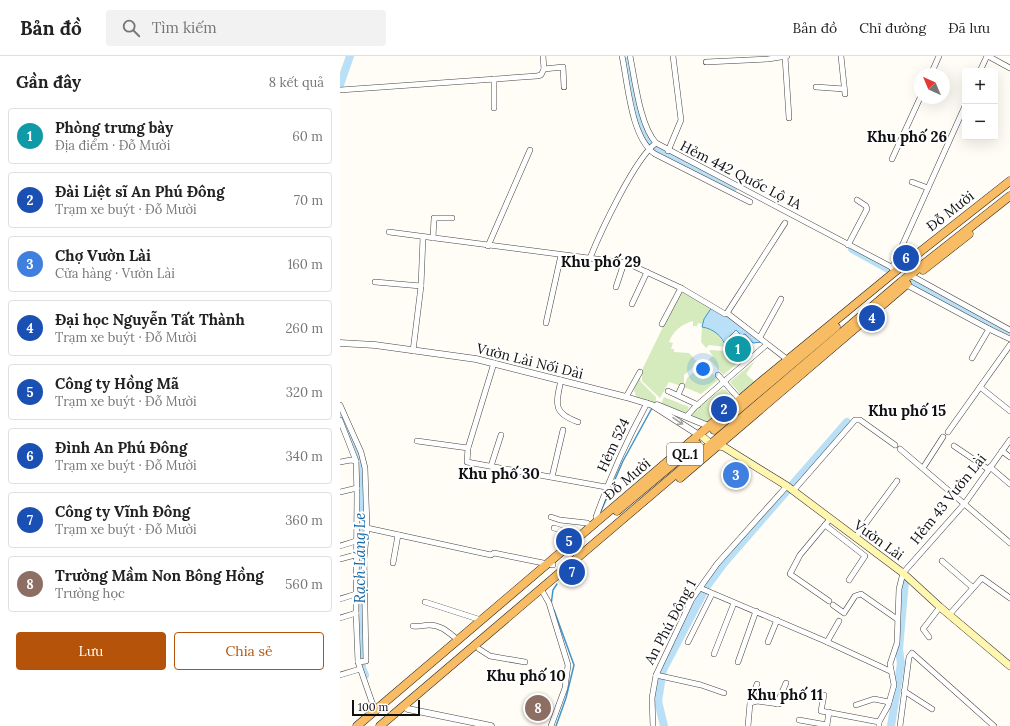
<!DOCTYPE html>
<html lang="vi">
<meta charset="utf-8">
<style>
:root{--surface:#fff;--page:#f2f2f2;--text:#222;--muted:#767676;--line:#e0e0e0;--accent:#b45309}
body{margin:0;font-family:Lora,serif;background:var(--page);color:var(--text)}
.controls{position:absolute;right:12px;top:12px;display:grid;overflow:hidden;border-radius:4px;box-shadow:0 4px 16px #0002}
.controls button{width:36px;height:36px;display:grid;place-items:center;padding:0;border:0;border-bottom:1px solid var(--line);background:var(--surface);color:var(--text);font:20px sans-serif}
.compass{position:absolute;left:574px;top:12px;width:36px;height:36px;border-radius:50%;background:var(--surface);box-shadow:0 4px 16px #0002;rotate:316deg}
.scale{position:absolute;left:12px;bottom:10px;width:68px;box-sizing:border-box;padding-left:4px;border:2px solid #111;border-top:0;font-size:11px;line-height:14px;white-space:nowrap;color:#111;-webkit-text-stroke:3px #fff;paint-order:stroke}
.you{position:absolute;left:363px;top:313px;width:14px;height:14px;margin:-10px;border:3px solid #fff;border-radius:50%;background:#1a73e8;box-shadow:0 0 0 6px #1a73e833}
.badge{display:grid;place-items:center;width:26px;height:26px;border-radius:50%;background:var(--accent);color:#fff;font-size:13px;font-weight:700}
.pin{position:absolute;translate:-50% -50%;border:2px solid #fff;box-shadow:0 1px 4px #0006}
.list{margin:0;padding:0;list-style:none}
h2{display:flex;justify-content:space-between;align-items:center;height:52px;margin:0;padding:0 16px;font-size:17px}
h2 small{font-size:13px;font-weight:400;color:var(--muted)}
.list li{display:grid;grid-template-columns:26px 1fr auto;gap:12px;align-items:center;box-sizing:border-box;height:56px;margin:0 8px 8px;padding:0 8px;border:1px solid var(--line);border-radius:4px}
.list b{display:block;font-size:15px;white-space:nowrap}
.list p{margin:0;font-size:13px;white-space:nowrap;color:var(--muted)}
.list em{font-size:13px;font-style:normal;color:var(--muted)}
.actions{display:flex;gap:8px;padding:12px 16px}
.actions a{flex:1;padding:9px 0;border:1px solid var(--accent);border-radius:4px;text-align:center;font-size:14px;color:var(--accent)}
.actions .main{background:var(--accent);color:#fff}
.icon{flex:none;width:22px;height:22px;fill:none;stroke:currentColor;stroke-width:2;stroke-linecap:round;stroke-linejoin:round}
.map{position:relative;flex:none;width:670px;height:670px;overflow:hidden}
header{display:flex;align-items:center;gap:24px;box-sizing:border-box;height:56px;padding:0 20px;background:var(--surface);border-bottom:1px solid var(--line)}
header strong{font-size:19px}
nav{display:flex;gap:22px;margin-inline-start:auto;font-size:14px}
.search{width:280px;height:36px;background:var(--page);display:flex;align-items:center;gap:10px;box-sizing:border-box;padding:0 14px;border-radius:4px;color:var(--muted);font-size:15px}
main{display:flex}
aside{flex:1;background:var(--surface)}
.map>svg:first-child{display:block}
</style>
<header>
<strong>Bản đồ</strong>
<div class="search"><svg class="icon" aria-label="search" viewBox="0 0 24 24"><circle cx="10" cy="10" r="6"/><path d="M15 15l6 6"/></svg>Tìm kiếm</div>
<nav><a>Bản đồ</a><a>Chỉ đường</a><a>Đã lưu</a></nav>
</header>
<main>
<aside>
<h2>Gần đây<small>8 kết quả</small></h2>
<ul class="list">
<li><span class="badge" style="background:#0f9aa8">1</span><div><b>Phòng trưng bày</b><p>Địa điểm · Đỗ Mười</p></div><em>60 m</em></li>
<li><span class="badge" style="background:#1a4fb4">2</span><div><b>Đài Liệt sĩ An Phú Đông</b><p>Trạm xe buýt · Đỗ Mười</p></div><em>70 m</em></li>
<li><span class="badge" style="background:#3f7fe0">3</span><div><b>Chợ Vườn Lài</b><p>Cửa hàng · Vườn Lài</p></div><em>160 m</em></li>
<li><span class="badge" style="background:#1a4fb4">4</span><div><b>Đại học Nguyễn Tất Thành</b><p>Trạm xe buýt · Đỗ Mười</p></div><em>260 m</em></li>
<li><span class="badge" style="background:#1a4fb4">5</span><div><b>Công ty Hồng Mã</b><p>Trạm xe buýt · Đỗ Mười</p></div><em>320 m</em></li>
<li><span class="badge" style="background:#1a4fb4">6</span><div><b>Đình An Phú Đông</b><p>Trạm xe buýt · Đỗ Mười</p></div><em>340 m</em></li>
<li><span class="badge" style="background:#1a4fb4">7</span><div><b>Công ty Vĩnh Đông</b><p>Trạm xe buýt · Đỗ Mười</p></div><em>360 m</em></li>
<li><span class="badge" style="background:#8d6e63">8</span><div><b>Trường Mầm Non Bông Hồng</b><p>Trường học</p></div><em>560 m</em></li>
</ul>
<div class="actions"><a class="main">Lưu</a><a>Chia sẻ</a></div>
</aside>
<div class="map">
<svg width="670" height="670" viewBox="0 0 670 670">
<rect width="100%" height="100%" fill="#fffdf5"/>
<g fill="#d5ebbd">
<path d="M341 234 372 251 363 268 358 267 357 270H353V265C342 268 333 275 329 286L333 287 331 293H334V296L349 297 358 307 344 319V326L341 330 329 326 320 342 302 325V314Z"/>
<polygon points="362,271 376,276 386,291 369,289 366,292 361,286"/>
<polygon points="371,294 397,296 403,303 383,319 369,303 373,300 369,295"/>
<polygon points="415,305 406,318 416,327 401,339 390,326"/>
<polygon points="364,308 378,324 361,338 344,331 347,322"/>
<polygon points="299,320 301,326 316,341 316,348 297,343 294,334"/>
<polygon points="382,333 386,334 395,345 368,367 353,360 352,357"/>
<polygon points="324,341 349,351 346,357 321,348"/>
</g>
<path fill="#b9e0f7" stroke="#3f96cf" d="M372 251 389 260 422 286 413 287 405 278 402 280 396 274 389 281 394 287 393 291H386C382 280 374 273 362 271L364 263Z"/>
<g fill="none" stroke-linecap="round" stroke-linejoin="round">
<g stroke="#3f96cf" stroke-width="1.5">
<polyline points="261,455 283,405 312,352"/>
<polyline points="211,549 213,534 217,528"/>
<polyline points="214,554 234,609 226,642 216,670"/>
</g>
<g stroke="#b9e0f7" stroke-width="8">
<path d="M285 5C289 25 294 65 305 82 311 93 379 123 394 131"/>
<polyline points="0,29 10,0"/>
<polyline points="512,193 550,214"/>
<polyline points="572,226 670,279"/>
<polyline points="0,356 16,393 20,410 19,553 22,612 25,619"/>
<polyline points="324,670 318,645 323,614 367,530 384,507 507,366"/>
<polyline points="551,670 561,608 559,593 565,525"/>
</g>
<g stroke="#444" stroke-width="6">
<g id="minor">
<polyline points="203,0 204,13"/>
<path d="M282 0C288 28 291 82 315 98L410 146"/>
<path d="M290 0C295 24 300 70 316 87L557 214"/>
<polyline points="445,0 449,62"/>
<polyline points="501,0 505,38"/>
<polyline points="648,0 670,12"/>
<polyline points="366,6 428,3 447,0"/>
<polyline points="640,15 647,0"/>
<polyline points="591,18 599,0"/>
<polyline points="476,31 504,33"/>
<polyline points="0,34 197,20 201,19 204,13 223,11 224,31"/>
<polyline points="154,52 154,23"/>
<polyline points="328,95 341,64 333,0"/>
<polyline points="552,103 580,42"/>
<polyline points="572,126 588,132"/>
<polyline points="49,176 287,207 341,232 385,258 387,257 448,304"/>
<polyline points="93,182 94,162 112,162"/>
<polyline points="508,189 527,153 526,150 517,144"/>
<polyline points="148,190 190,94"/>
<path d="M250 202C260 177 295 102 316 87"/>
<polyline points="552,212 625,50"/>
<polyline points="570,219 670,274"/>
<polyline points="35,226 81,230"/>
<polyline points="565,228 649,273 632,302"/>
<polyline points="276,231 284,207"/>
<polyline points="292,248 307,216"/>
<polyline points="387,257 445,167"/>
<polyline points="206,267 221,199"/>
<polyline points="322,268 341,232"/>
<polyline points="649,273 670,283"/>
<polyline points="420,281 441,243"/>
<polyline points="73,295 81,230 83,181"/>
<polyline points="154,307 128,392 127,406 266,431"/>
<polyline points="378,319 400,344"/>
<path d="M221 324C216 347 212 357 238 366"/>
<polyline points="640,331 670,355"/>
<polyline points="328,335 358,349"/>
<polyline points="338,339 342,330"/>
<polyline points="286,341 300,316"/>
<polyline points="0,349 21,396 25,412 27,472 24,503 26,605 18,606"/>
<polyline points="347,360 355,351 425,290"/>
<polyline points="0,364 16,405"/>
<polyline points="608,376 670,289"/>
<polyline points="77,385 128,392"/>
<polyline points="614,390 648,413"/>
<polyline points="560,393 670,487"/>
<polyline points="662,395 670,401"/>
<polyline points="0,406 11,404 16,405 17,438 16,557 18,606 35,655"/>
<polyline points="151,410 161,379"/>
<polyline points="650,411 670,428"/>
<polyline points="583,412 603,381"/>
<polyline points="212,421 223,374"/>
<polyline points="453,435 515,364 520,364 555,389"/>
<polyline points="0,436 17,432"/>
<polyline points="211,461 220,464 247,467 250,471"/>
<path d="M257 465 256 461C270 421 287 384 307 347"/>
<polyline points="485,469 525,500 509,524"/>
<polyline points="27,472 151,499 154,497 213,509"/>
<polyline points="214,472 240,480"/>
<polyline points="515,482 557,425"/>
<polyline points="0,490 16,485"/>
<polyline points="0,503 15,499"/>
<polyline points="602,505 632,531"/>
<polyline points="53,507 58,479"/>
<polyline points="360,532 485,585 550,615"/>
<polyline points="201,533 209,547 228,609 225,632 211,670"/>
<polyline points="0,543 16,538"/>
<polyline points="489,545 450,518 460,499 490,463"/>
<polyline points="85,546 141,564"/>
<polyline points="493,549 504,557 515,540 521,538 557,563"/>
<polyline points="609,559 642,522 670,542"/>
<polyline points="0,562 16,557"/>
<path d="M73 570C80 571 84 569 89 569 102 569 109 577 118 584"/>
<polyline points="589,581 583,573 600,551"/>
<polyline points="348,586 372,538"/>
<polyline points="428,586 437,564"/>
<polyline points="487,586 499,565"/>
<polyline points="139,593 150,600 185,606"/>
<polyline points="374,598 394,547"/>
<polyline points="398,606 416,555"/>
<polyline points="0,619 20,613"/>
<polyline points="316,619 361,629 384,637"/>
<polyline points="564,635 592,653"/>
<polyline points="484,639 481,655 539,666"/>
<polyline points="410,647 417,645 439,648"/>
<polyline points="437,648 446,627"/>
<polyline points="516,649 534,643 549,646"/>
<polyline points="459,664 487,669 489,656"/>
<polyline points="313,670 312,642 316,619 352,543 377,508 447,430"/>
<polyline points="408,670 410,647 417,628"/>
<polyline points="539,670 539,666 548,650 554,629 550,608 557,587 559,533 563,517 625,447 670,384"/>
<polyline points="560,670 569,601 572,597 654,670"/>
</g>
</g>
<g stroke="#444" stroke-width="7">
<g id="tertiary">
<polyline points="0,287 35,289 136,303 286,341 312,349 362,381"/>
<polyline points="317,349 371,371"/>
<polyline points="64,650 68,653 151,670"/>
</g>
</g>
<g stroke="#333" stroke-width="8">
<polyline id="secondary" points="364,382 371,388 384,391 447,430 563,517 600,551 670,610"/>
</g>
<g stroke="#222" stroke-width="9">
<g id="trunk">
<polyline points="583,214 629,178"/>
<polyline points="374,374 496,271"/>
<polyline points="340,422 567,228"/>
<polyline points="277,455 357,388"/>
<polyline points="17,670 423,324 557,214 670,125"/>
<polyline points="40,670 561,226 670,140"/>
</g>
</g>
<use href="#minor" stroke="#fff" stroke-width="5"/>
<use href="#tertiary" stroke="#fff" stroke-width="6"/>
<use href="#secondary" stroke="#fff6b0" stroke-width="7"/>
<use href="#trunk" stroke="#f7bc64" stroke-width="8"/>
</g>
<defs><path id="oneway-shaft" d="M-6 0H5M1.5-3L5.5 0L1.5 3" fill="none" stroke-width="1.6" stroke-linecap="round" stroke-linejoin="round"/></defs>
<use stroke="#a0a0a0" href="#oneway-shaft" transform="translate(338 365) rotate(34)"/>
<g text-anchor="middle" stroke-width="4" stroke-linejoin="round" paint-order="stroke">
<rect fill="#fff" stroke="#585858" stroke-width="1" x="327" y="387" width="36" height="22" rx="3"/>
<g font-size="13" font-weight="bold" fill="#111">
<text x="345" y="403">QL.1</text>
</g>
<g font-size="14" fill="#111" stroke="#fff">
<text transform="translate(401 119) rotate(27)" y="5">Hẻm 442 Quốc Lộ 1A</text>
<text transform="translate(610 155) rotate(-38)" y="5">Đỗ Mười</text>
<text transform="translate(190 305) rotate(14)" y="5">Vườn Lài Nối Dài</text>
<text transform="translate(273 389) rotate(-65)" y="5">Hẻm 524</text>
<text transform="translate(287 423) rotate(-40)" y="5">Đỗ Mười</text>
<text transform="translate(608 443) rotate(-51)" y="5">Hẻm 43 Vườn Lài</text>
<text transform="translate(539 484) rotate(36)" y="5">Vườn Lài</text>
<text transform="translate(330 566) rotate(-62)" y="5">An Phú Đông 1</text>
</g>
<g font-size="15" font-weight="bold" fill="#111" stroke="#fff">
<text x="567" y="86">Khu phố 26</text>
<text x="261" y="211">Khu phố 29</text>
<text x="567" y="360">Khu phố 15</text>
<text x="159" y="423">Khu phố 30</text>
<text x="186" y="625">Khu phố 10</text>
<text x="445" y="644">Khu phố 11</text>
</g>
<g font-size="15" font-style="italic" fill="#1768a6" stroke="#fff">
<text transform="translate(20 502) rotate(-90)" y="5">Rạch Láng Le</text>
</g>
</g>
</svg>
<div class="controls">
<button>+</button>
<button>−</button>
</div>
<svg class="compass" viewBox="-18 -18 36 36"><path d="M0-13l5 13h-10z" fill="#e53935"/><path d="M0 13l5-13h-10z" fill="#767676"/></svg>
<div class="scale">100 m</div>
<div class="you"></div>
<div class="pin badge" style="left:398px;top:293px;background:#0f9aa8">1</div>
<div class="pin badge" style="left:384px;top:353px;background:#1a4fb4">2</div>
<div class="pin badge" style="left:396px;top:419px;background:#3f7fe0">3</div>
<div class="pin badge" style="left:532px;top:262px;background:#1a4fb4">4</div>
<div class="pin badge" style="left:229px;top:485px;background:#1a4fb4">5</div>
<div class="pin badge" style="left:566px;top:202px;background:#1a4fb4">6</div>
<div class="pin badge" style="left:232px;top:516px;background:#1a4fb4">7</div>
<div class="pin badge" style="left:198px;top:652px;background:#8d6e63">8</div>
</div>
</main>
